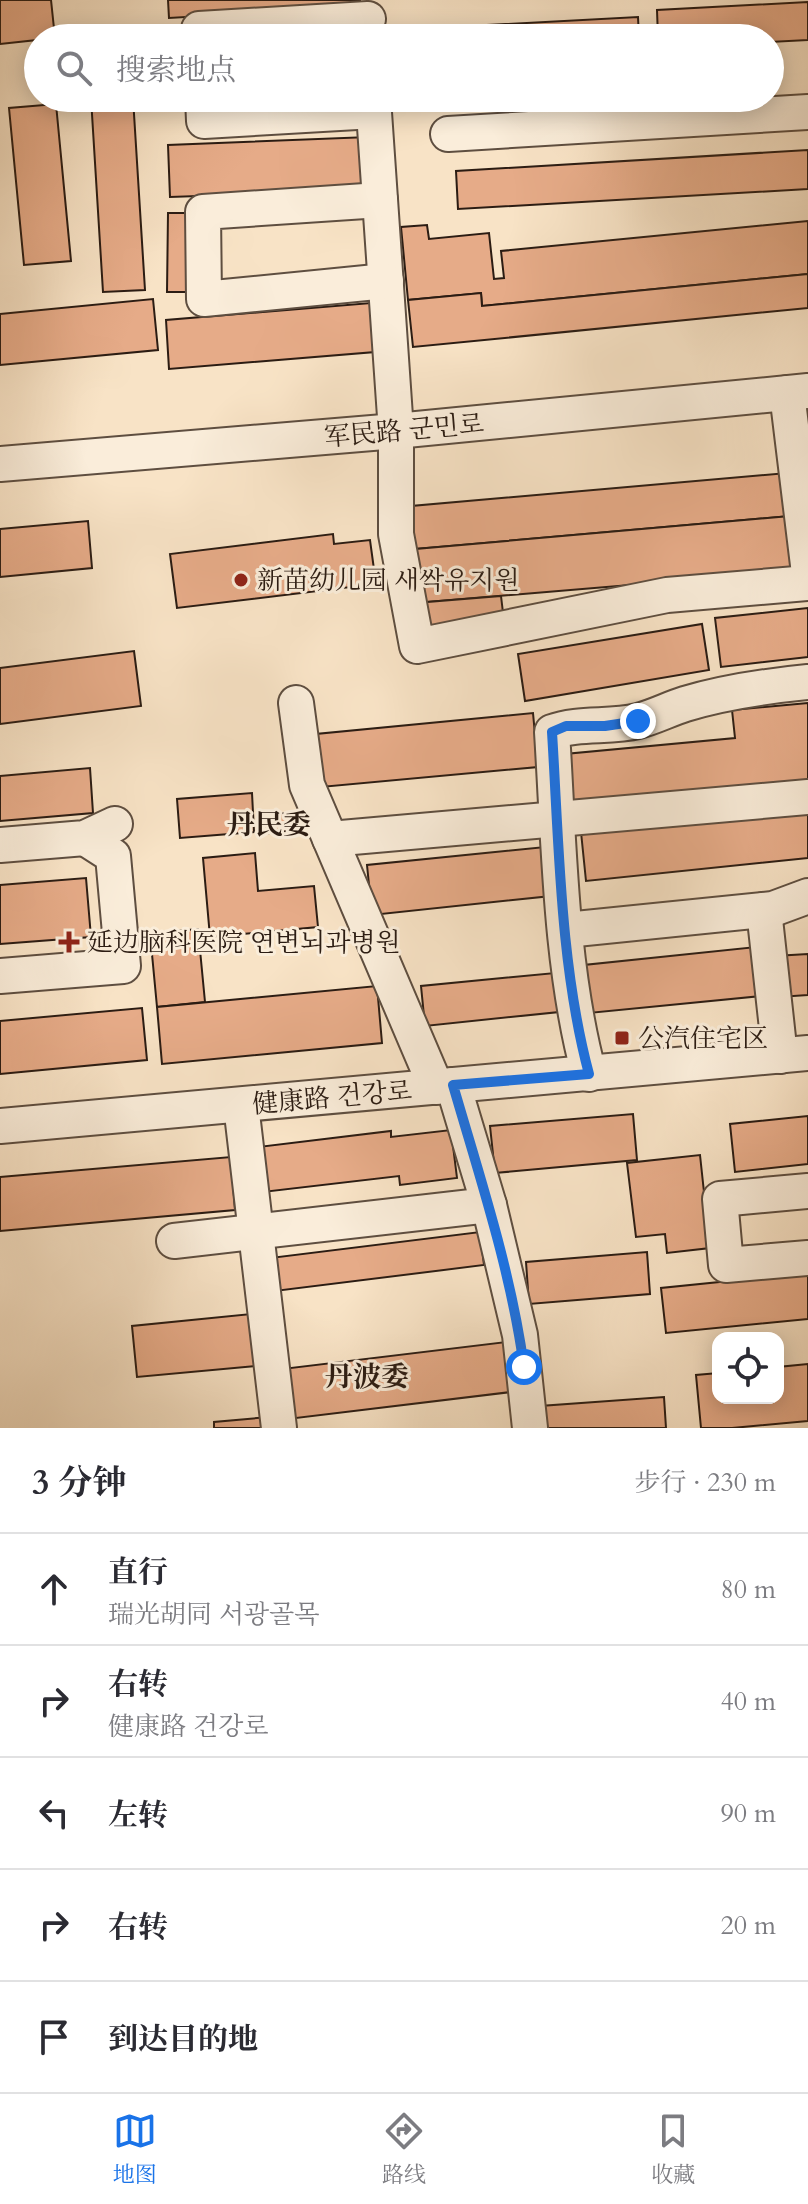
<!DOCTYPE html>
<html lang="zh">
<meta charset="utf-8">
<style>
:root{--surface:#fff;--page:#f2f2f3;--text:#2b2b33;--muted:#7c7c81;--line:#e1e1e2;--accent:#1a73e8}
body{margin:0;font-family:Cardo,"Noto Serif SC","Noto Serif KR",serif;background:var(--page);color:var(--text)}
.controls{position:absolute;right:24px;bottom:24px;display:grid;overflow:hidden;border-radius:16px;box-shadow:0 4px 20px #0003}
.controls button{width:72px;height:72px;display:grid;place-items:center;padding:0;border:0;border-bottom:2px solid var(--line);background:var(--surface);color:var(--text);font:40px sans-serif}
.stop{position:absolute;width:24px;height:24px;margin:-18px;border:6px solid #1a73e8;border-radius:50%;background:#fff}
.stop.end{background:#1a73e8;border-color:#fff;box-shadow:0 2px 8px #0008}
.list{margin:0;padding:0;list-style:none}
h2{display:flex;justify-content:space-between;align-items:center;height:104px;margin:0;padding:0 32px;font-size:34px}
h2 small{font-size:26px;font-weight:400;color:var(--muted)}
.list li{display:grid;grid-template-columns:52px 1fr auto;gap:24px;align-items:center;box-sizing:border-box;height:112px;padding:0 32px;border-top:2px solid var(--line)}
.list b{display:block;font-size:30px;white-space:nowrap}
.list p{margin:0;font-size:26px;white-space:nowrap;color:var(--muted)}
.list em{font-size:26px;font-style:normal;color:var(--muted)}
.icon{flex:none;width:44px;height:44px;fill:none;stroke:currentColor;stroke-width:2;stroke-linecap:round;stroke-linejoin:round}
.map{position:relative;flex:none;width:808px;height:1428px;overflow:hidden}
.search{position:absolute;background:var(--surface);box-shadow:0 4px 20px #0003;left:24px;right:24px;top:24px;height:88px;display:flex;align-items:center;gap:20px;box-sizing:border-box;padding:0 28px;border-radius:44px;color:var(--muted);font-size:30px}
.sheet{height:664px;background:var(--surface)}
nav{display:flex;justify-content:space-around;align-items:center;box-sizing:border-box;height:112px;border-top:2px solid var(--line);background:var(--surface);font-size:22px;color:var(--muted)}
nav a{display:grid;justify-items:center;gap:4px}
nav .on{color:var(--accent)}
.map>svg:first-child{display:block}
</style>
<div class="map">
<svg width="808" height="1428" viewBox="0 0 808 1428">
<rect width="100%" height="100%" fill="#f8e3c6"/>
<filter id="stains"><feTurbulence type="fractalNoise" baseFrequency=".0025" numOctaves="4"/><feColorMatrix values="0 0 0 0 .2 0 0 0 0 .09 0 0 0 0 .02 0 0 0 .5 -.17"/></filter>
<radialGradient id="worn" r=".72"><stop offset=".6" stop-color="#630" stop-opacity="0"/><stop offset="1" stop-color="#630" stop-opacity=".3"/></radialGradient>
<g fill="#e6ab88" stroke="#2b1c13" stroke-width="2">
<polygon points="0,0 51,0 55,38 0,44"/>
<polygon points="168,0 360,0 360,7 169,18"/>
<polygon points="808,2 808,40 770,42 770,38 658,38 657,10"/>
<polygon points="638,17 639,38 413,38 412,29"/>
<polygon points="129,30 129,38 88,38 87,32"/>
<polygon points="91,98 133,98 145,290 103,292"/>
<polygon points="56,104 71,261 24,265 9,108"/>
<polygon points="369,137 371,190 170,197 168,145"/>
<polygon points="808,150 808,189 458,209 456,171"/>
<polygon points="168,213 191,213 190,292 167,292"/>
<polygon points="808,221 808,274 482,306 481,293 408,300 401,227 427,225 429,239 489,233 494,279 504,278 501,251"/>
<polygon points="808,274 808,308 413,347 408,300 481,293 482,306"/>
<polygon points="153,299 158,350 0,365 0,314"/>
<polygon points="371,303 375,352 169,369 166,320"/>
<polygon points="787,473 790,516 404,550 400,507"/>
<polygon points="790,516 797,571 415,603 404,550"/>
<polygon points="88,521 92,568 0,577 0,529"/>
<polygon points="333,534 334,544 370,540 376,584 177,608 170,554"/>
<polygon points="501,596 504,621 419,629 415,603"/>
<polygon points="808,608 808,657 721,667 715,618"/>
<polygon points="702,624 709,670 525,701 518,654"/>
<polygon points="134,651 141,706 0,724 0,668"/>
<polygon points="808,703 808,786 570,808 565,754 735,738 732,710"/>
<polygon points="533,713 538,767 321,787 316,734"/>
<polygon points="90,768 93,813 0,821 0,776"/>
<polygon points="252,793 254,832 180,838 177,799"/>
<polygon points="808,808 808,858 586,881 581,832"/>
<polygon points="293,812 295,830 263,834 260,816"/>
<polygon points="545,847 551,896 372,915 367,865"/>
<polygon points="255,853 258,891 314,886 318,927 210,937 203,858"/>
<polygon points="86,878 91,937 0,944 0,885"/>
<polygon points="198,929 205,1002 157,1007 150,933"/>
<polygon points="756,947 761,996 589,1013 584,965"/>
<polygon points="808,954 808,995 779,997 775,956"/>
<polygon points="555,973 559,1012 425,1026 421,986"/>
<polygon points="377,986 382,1043 162,1064 157,1007"/>
<polygon points="142,1008 147,1060 0,1074 0,1021"/>
<polygon points="633,1114 637,1160 495,1173 490,1126"/>
<polygon points="808,1116 808,1164 735,1172 730,1124"/>
<polygon points="451,1130 457,1178 400,1185 399,1176 263,1192 258,1147 391,1131 391,1137"/>
<polygon points="700,1155 710,1248 667,1253 665,1234 636,1237 627,1163"/>
<polygon points="231,1157 235,1210 0,1231 0,1177"/>
<polygon points="480,1232 484,1265 275,1291 270,1258"/>
<polygon points="647,1252 650,1294 529,1304 526,1262"/>
<polygon points="808,1273 808,1319 666,1333 661,1288"/>
<polygon points="251,1314 256,1366 137,1377 132,1326"/>
<polygon points="506,1342 511,1392 288,1419 282,1369"/>
<polygon points="808,1364 808,1421 732,1428 701,1428 696,1375 718,1373 718,1398 778,1398 778,1367"/>
<polygon points="664,1397 666,1428 541,1428 540,1406"/>
<polygon points="269,1417 270,1428 214,1428 214,1422"/>
</g>
<g fill="none" stroke-linecap="round" stroke-linejoin="round">
<g stroke="#5e4e40" stroke-width="38">
<g id="minor">
<polyline points="199,38 199,29 368,19"/>
<polyline points="203,98 204,121 374,111"/>
<polyline points="373,98 396,431 396,534 417,646 667,595 808,583"/>
<polyline points="448,134 808,112"/>
<polyline points="380,200 203,212 204,299 386,281"/>
<polyline points="787,393 808,565"/>
<polyline points="0,464 396,431 808,391"/>
<polyline points="296,703 307,785 436,1087"/>
<polyline points="330,839 808,797"/>
<polyline points="0,845 85,838 115,824"/>
<polyline points="764,910 780,1056"/>
<polyline points="566,930 773,909 808,896"/>
<polyline points="0,976 123,966 113,856 85,838"/>
<path d="M589 1074C560 966 559 842 552 732 579 722 609 728 638 721 654 717 669 709 685 704 725 692 767 686 808 682"/>
<polyline points="453,1085 489,1205 520,1335 530,1428"/>
<polyline points="241,1105 279,1428"/>
<polyline points="0,1126 808,1053"/>
<polyline points="808,1191 720,1199 726,1265 808,1258"/>
<polyline points="174,1241 489,1205"/>
</g>
</g>
<use href="#minor" stroke="#faedda" stroke-width="34"/>
</g>
<g fill="none" stroke-linecap="round" stroke-linejoin="round">
<path stroke="#1a73e8" stroke-width="10" d="M524 1367C511 1271 480 1178 453 1085L589 1074C560 966 559 843 552 732L566 726H605L638 721"/>
</g>
<g fill="#8f2418" stroke="#faedda" stroke-width="3">
<circle cx="241" cy="580" r="8"/>
<path d="M65 930h8v8h8v8h-8v8h-8v-8h-8v-8h8z"/>
<rect x="614" y="1030" width="16" height="16" rx="4"/>
</g>
<g text-anchor="middle" stroke-width="6" stroke-linejoin="round" paint-order="stroke">
<g font-size="26" fill="#2b1c13" stroke="#faedda">
<text transform="translate(404 430) rotate(-5)" y="9">军民路 군민로</text>
<text transform="translate(332 1097) rotate(-5)" y="9">健康路 건강로</text>
</g>
<g font-size="26" fill="#2b1c13" stroke="#faedda" text-anchor="start">
<text x="257" y="589">新苗幼儿园 새싹유지원</text>
<text x="87" y="951">延边脑科医院 연변뇌과병원</text>
<text x="638" y="1047">公汽住宅区</text>
</g>
<g font-size="28" font-weight="bold" fill="#2b1c13" stroke="#faedda">
<text x="269" y="834">丹民委</text>
<text x="367" y="1386">丹波委</text>
</g>
</g>
<rect width="100%" height="100%" filter="url(#stains)"/>
<rect width="100%" height="100%" fill="url(#worn)"/>
</svg>
<div class="controls">
<button><svg class="icon" aria-label="locate" viewBox="0 0 24 24"><circle cx="12" cy="12" r="6"/><path d="M12 2v4M12 18v4M2 12h4M18 12h4"/></svg></button>
</div>
<div class="stop" style="left:524px;top:1367px"></div>
<div class="stop end" style="left:638px;top:721px"></div>
<div class="search"><svg class="icon" aria-label="search" viewBox="0 0 24 24"><circle cx="10" cy="10" r="6"/><path d="M15 15l6 6"/></svg>搜索地点</div>
</div>
<section class="sheet">
<h2>3 分钟<small>步行 · 230 m</small></h2>
<ul class="list">
<li><svg class="icon" aria-label="ahead" viewBox="0 0 24 24"><path d="M12 20V5M6 11l6-6 6 6"/></svg><div><b>直行</b><p>瑞光胡同 서광골목</p></div><em>80 m</em></li>
<li><svg class="icon" aria-label="right" viewBox="0 0 24 24"><path d="M7 20v-9h11M14 6l5 5-5 5"/></svg><div><b>右转</b><p>健康路 건강로</p></div><em>40 m</em></li>
<li><svg class="icon" aria-label="left" viewBox="0 0 24 24"><path d="M17 20v-9H6M10 6l-5 5 5 5"/></svg><div><b>左转</b></div><em>90 m</em></li>
<li><svg class="icon" aria-label="right" viewBox="0 0 24 24"><path d="M7 20v-9h11M14 6l5 5-5 5"/></svg><div><b>右转</b></div><em>20 m</em></li>
<li><svg class="icon" aria-label="arrive" viewBox="0 0 24 24"><path d="M6 21V4h12l-3 4 3 4H6"/></svg><div><b>到达目的地</b></div></li>
</ul>
</section>
<nav>
<a class="on"><svg class="icon" aria-label="map" viewBox="0 0 24 24"><path d="M3 6l6-2 6 2 6-2v14l-6 2-6-2-6 2zM9 4v14M15 6v14"/></svg>地图</a>
<a><svg class="icon" aria-label="directions" viewBox="0 0 24 24"><path d="M12 3l9 9-9 9-9-9zM9 14v-3h6M13 9l2 2-2 2"/></svg>路线</a>
<a><svg class="icon" aria-label="saved" viewBox="0 0 24 24"><path d="M7 4h10v16l-5-4-5 4z"/></svg>收藏</a>
</nav>
